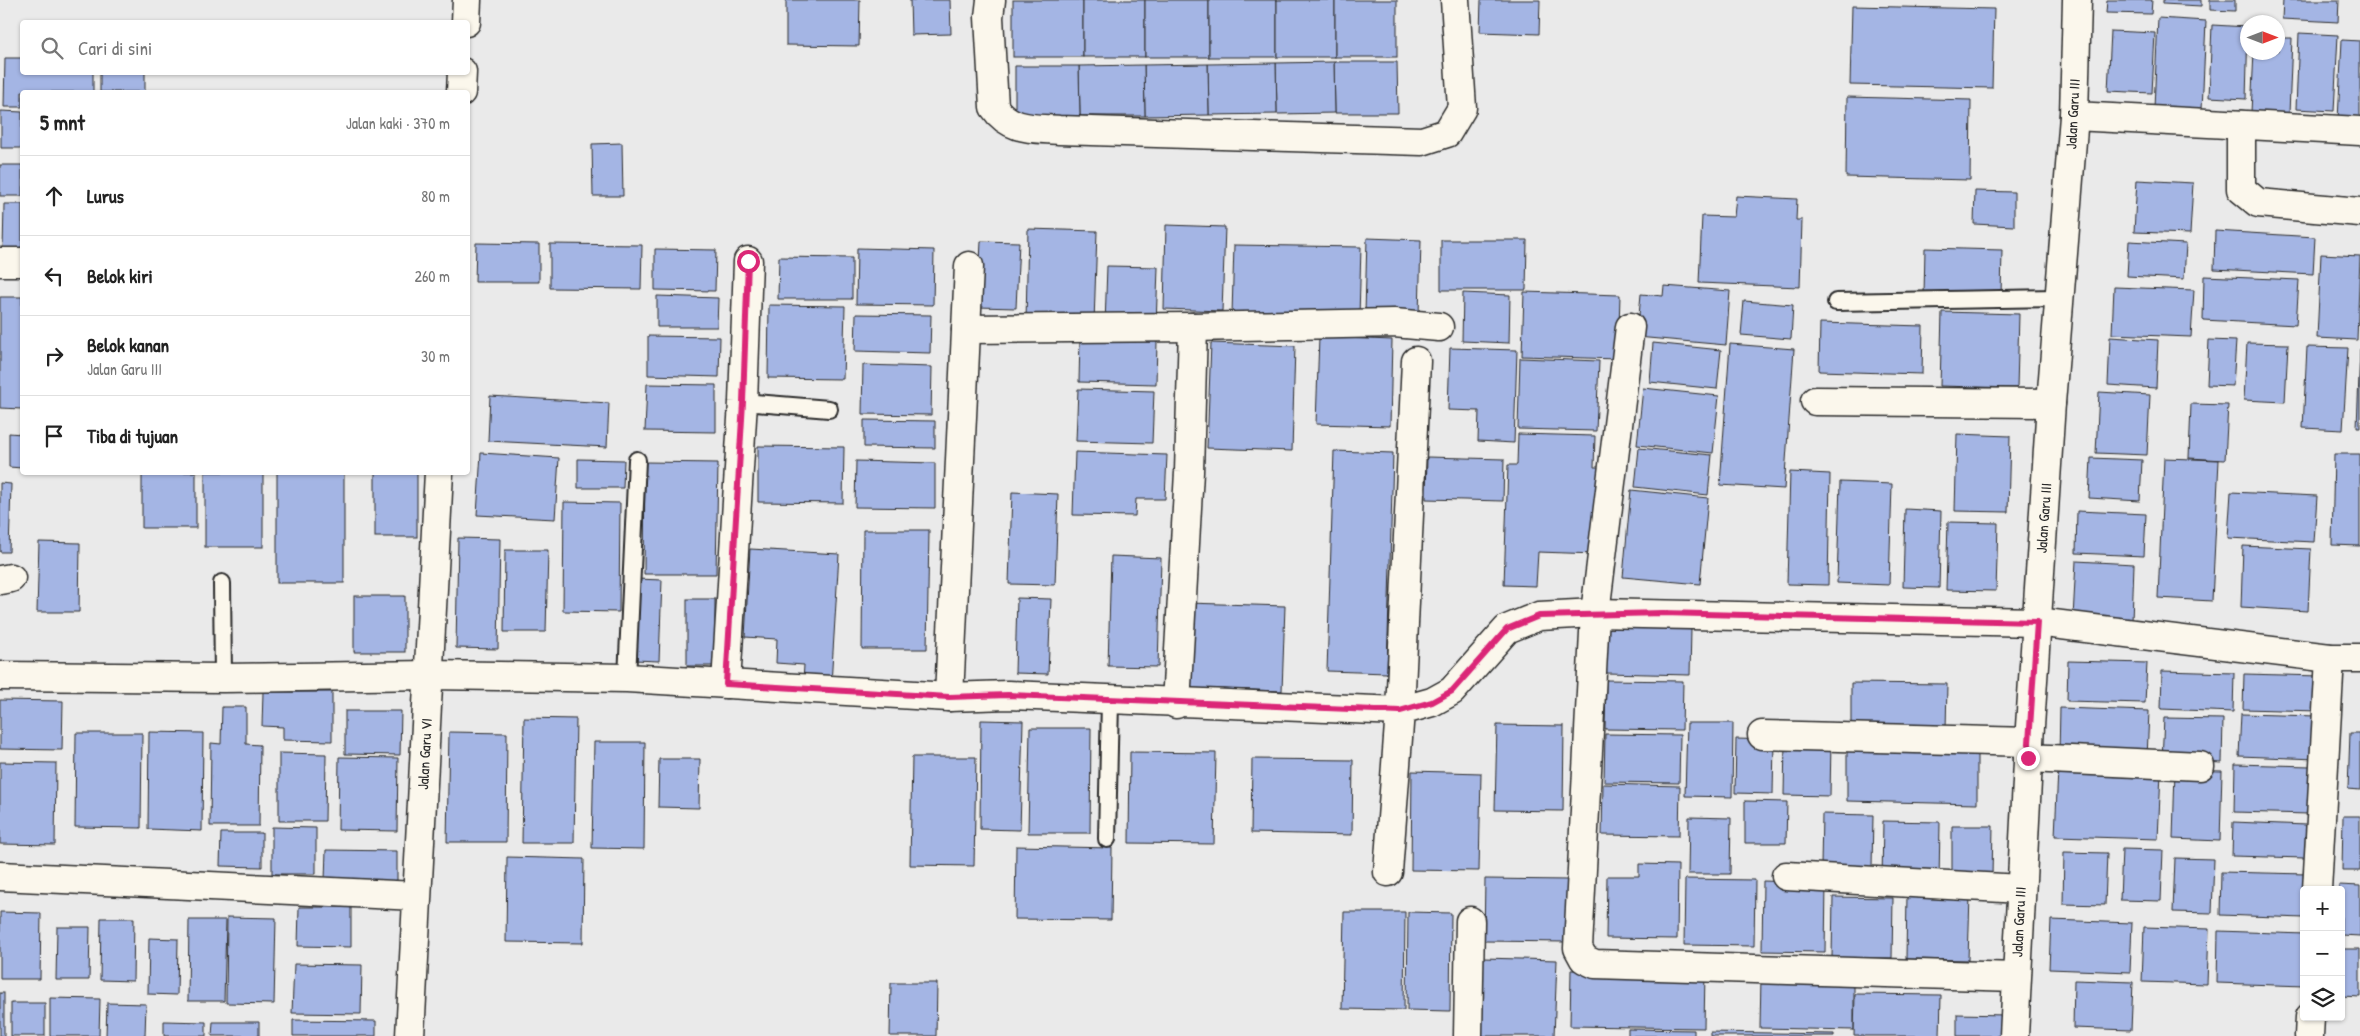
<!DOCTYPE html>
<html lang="id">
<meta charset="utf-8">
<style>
:root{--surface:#fff;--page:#f6f6f6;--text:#222;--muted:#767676;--line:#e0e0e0}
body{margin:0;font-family:"Patrick Hand",sans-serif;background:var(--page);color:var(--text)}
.controls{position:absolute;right:15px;bottom:15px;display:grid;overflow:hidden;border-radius:5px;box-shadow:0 1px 4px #0004}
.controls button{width:45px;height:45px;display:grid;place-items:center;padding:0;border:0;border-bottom:1px solid var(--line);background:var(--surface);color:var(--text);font:25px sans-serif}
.compass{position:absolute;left:2240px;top:15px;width:45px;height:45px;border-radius:50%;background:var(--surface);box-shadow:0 1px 4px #0004;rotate:90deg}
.stop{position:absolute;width:15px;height:15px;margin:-11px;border:4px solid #db2777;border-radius:50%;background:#fff}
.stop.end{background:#db2777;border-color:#fff;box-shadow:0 1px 5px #0008}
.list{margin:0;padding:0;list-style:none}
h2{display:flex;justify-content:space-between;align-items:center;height:65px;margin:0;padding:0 20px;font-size:21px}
h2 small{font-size:16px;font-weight:400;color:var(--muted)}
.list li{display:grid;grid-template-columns:32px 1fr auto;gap:15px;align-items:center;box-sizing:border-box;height:80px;padding:0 20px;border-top:1px solid var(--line)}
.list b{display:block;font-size:19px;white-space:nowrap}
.list p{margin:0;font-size:16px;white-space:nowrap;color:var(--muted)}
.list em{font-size:16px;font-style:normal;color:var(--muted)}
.icon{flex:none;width:28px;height:28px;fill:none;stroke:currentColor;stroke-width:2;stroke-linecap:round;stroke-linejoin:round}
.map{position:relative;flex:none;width:2360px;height:1036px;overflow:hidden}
.search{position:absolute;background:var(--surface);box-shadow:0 1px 4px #0004;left:20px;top:20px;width:450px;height:55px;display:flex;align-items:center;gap:12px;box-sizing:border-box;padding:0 18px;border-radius:5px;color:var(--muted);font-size:19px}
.panel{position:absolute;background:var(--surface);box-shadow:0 1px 4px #0004;left:20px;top:90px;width:450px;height:385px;border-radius:5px}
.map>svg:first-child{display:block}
</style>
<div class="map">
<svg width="2360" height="1036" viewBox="0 0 2360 1036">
<rect width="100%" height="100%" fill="#eaeaea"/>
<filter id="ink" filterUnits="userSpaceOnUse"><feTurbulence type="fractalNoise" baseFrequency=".02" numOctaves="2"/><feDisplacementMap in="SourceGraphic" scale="10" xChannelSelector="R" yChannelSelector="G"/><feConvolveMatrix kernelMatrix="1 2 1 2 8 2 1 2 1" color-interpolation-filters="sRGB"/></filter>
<g filter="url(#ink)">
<g fill="#a4b5e4" stroke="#2b2b2b">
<polygon points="786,0 860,0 859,46 786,45"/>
<polygon points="910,0 950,0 951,34 911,35"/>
<rect x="1013" y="0" width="70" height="57"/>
<rect x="1083" y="0" width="62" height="57"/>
<rect x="1145" y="0" width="64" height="57"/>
<rect x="1209" y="0" width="68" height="57"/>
<rect x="1277" y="0" width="58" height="57"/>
<rect x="1335" y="0" width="62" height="57"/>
<polygon points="1481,0 1540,0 1539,34 1480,32"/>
<polygon points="2107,0 2152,0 2151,14 2106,13"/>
<polygon points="2163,0 2201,0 2201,6 2163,4"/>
<polygon points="2210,0 2235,0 2235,11 2210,10"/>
<polygon points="2283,0 2339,0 2338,22 2282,19"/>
<polygon points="1852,6 1994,9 1992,88 1850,85"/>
<polygon points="2158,18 2206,21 2202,110 2154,108"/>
<polygon points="2212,25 2248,27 2246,99 2209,97"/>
<polygon points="2111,31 2155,33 2152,93 2108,91"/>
<polygon points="2299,33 2338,35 2334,111 2296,109"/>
<polygon points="2278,38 2292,38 2289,114 2251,112 2254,52 2278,52"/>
<polygon points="2342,40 2360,41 2360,121 2338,120"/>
<polygon points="5,58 22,58 22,72 93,72 93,92 22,92 22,107 4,107"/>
<polygon points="1334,62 1397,62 1398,113 1335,113"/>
<polygon points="1334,62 1335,113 1277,114 1276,63"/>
<polygon points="1276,63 1277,114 1209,115 1208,64"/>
<polygon points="1208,64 1209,115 1145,116 1144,65"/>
<polygon points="1144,65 1145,116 1080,116 1079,66"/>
<polygon points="1015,66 1079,66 1080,116 1015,117"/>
<rect x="100" y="72" width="45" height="20"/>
<polygon points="1847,97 1971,100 1970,180 1846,177"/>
<polygon points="1,111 22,112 22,148 1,148"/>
<polygon points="622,143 623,196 593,196 592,144"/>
<rect x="0" y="165" width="22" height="31"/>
<polygon points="2137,180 2193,183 2190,234 2134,232"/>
<polygon points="1975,191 2014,192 2014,226 1974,224"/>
<polygon points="1736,196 1797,199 1796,220 1802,220 1800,287 1699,283 1702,216 1734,217"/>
<polygon points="4,204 22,204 22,251 3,251"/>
<polygon points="1166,225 1225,227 1222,311 1164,309"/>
<polygon points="1028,229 1097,231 1094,323 1026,321"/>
<polygon points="2215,231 2315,237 2313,274 2214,269"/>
<polygon points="1367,238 1421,240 1419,315 1365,314"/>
<polygon points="1441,240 1527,240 1526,290 1441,290"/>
<polygon points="981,241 1019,242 1016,308 978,307"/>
<polygon points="2129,241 2186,244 2184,279 2127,276"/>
<polygon points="476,243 539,244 539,282 475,282"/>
<polygon points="550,244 642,245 641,289 550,288"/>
<polygon points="1234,245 1361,247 1359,316 1232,314"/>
<polygon points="857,248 934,250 933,305 856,304"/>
<polygon points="1925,248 2002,250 2001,296 1924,295"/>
<polygon points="655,249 716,250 715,291 655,290"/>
<polygon points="2321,254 2360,256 2357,340 2317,338"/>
<polygon points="779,257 852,258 852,299 778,299"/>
<polygon points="1107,266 1158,267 1156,327 1105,325"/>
<polygon points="2204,276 2299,280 2296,325 2203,320"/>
<polygon points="1664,286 1730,291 1726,345 1637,337 1641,294 1663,296"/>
<polygon points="2114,287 2194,290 2191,337 2112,334"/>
<polygon points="1524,292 1620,295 1618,359 1522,356"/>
<polygon points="1463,293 1510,295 1509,343 1462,341"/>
<polygon points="657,296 718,298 717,327 657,327"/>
<polygon points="0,297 22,297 22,409 0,408"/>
<polygon points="1744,301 1793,305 1791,339 1741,335"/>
<polygon points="769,305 845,306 843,379 768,378"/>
<polygon points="1942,312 2019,314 2017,388 1940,386"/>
<polygon points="856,314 931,315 930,353 855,351"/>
<polygon points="1820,323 1923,326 1922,374 1819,371"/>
<polygon points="648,336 720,337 719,377 648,375"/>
<polygon points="1319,337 1392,340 1390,426 1316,424"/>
<polygon points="2110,337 2158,340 2156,388 2108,385"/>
<polygon points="1080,338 1157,341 1156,384 1079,382"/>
<polygon points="2209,340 2236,341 2233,386 2207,385"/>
<polygon points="1211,343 1295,346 1292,451 1207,448"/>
<polygon points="1653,343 1721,350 1717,389 1650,382"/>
<polygon points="2247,343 2288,344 2285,402 2244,400"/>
<polygon points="1730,344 1794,349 1784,489 1720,485"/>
<polygon points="2307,347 2348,348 2343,430 2303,428"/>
<polygon points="1450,348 1517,350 1514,443 1478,441 1479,411 1448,410"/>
<polygon points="2360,349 2360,427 2357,427"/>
<polygon points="1520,358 1599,361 1596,431 1518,429"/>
<polygon points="863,365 932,367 931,415 862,414"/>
<polygon points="647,384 716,385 716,432 645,431"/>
<polygon points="1643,388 1719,396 1713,453 1637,445"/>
<polygon points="1078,389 1154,391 1152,443 1076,441"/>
<polygon points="2099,392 2150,395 2147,455 2096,453"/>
<polygon points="490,396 609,403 607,447 488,441"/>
<polygon points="2191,404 2228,405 2225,460 2189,458"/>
<polygon points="864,420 935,421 935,448 864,447"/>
<polygon points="9,433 22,434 22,468 9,467"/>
<polygon points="1518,434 1595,436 1594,467 1599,467 1596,554 1538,552 1536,586 1504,585 1508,465 1517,465"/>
<polygon points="1957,434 2010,436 2008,512 1955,511"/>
<polygon points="758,446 844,447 843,503 758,502"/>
<polygon points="1639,448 1712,455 1708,495 1635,487"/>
<polygon points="1334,451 1393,453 1387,673 1327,671"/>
<polygon points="1075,452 1167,455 1165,499 1136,499 1135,516 1073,515"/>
<polygon points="481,453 559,458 555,519 477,515"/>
<polygon points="2334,454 2360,454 2360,546 2332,545"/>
<polygon points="1427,457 1504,459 1503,501 1426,499"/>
<polygon points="2091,458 2142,460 2140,501 2089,498"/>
<polygon points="2164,458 2219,460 2212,601 2158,598"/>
<polygon points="578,459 624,460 623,488 578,488"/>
<polygon points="856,461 935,463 935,508 855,507"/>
<polygon points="645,462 718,463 716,574 644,574"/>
<rect x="142" y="472" width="54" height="56"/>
<rect x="205" y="472" width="58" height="75"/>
<rect x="277" y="472" width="67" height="111"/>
<rect x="375" y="472" width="42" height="65"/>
<polygon points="1790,472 1830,474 1828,585 1787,584"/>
<polygon points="1840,482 1892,484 1889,585 1837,583"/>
<polygon points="0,483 11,484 9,552 0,552"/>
<polygon points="1631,490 1708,498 1700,584 1623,577"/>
<polygon points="1012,492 1058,494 1055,585 1009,584"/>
<polygon points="2231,492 2317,496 2314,542 2228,538"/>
<polygon points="564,502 620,503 619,612 563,611"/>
<polygon points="1905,509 1941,511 1939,588 1903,587"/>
<polygon points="2077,511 2146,514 2144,556 2076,553"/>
<polygon points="1948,522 1998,523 1996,591 1946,590"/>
<polygon points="863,530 929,530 927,649 862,649"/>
<polygon points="458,538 500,539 498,649 456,648"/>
<polygon points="39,542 80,543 79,612 37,612"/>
<polygon points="2243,546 2311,549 2308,611 2241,607"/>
<polygon points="750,549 839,554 831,684 803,682 804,665 776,663 777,639 745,637"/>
<polygon points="505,550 548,550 546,632 504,632"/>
<polygon points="1111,556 1161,558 1158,667 1108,666"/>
<polygon points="2076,561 2134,564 2132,621 2073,618"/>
<polygon points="636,579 662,580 659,661 634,660"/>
<rect x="354" y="596" width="51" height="56"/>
<polygon points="1017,598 1051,599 1048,674 1015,673"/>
<rect x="687" y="599" width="28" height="67"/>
<polygon points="1188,603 1285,606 1282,691 1186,688"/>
<polygon points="1606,628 1691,629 1690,675 1606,673"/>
<polygon points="2068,661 2147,663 2145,703 2067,701"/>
<polygon points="2162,671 2234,673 2233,712 2161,709"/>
<polygon points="2244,674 2320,676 2319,711 2243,709"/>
<polygon points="1606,680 1683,681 1682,730 1605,729"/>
<polygon points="1851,683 1947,684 1946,730 1851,728"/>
<polygon points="263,692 332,692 332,741 283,740 283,727 262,726"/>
<polygon points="0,700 63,701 62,750 0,749"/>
<polygon points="222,707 246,707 246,744 260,745 259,826 210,826 211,743 221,744"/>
<polygon points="2060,708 2149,711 2147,758 2059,755"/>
<polygon points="345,711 401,711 400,755 345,754"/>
<polygon points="2241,714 2317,716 2316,759 2239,756"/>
<polygon points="524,718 576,719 574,843 522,843"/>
<polygon points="2164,718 2223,719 2222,763 2162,760"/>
<polygon points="981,720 1023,721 1020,830 980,829"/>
<polygon points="1687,723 1733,723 1732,797 1685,796"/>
<polygon points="1497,725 1564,726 1563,811 1495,810"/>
<polygon points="1030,728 1091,728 1090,833 1028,833"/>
<polygon points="149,732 203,733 202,831 148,829"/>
<polygon points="449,732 507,733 506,842 447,842"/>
<polygon points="76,733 142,733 141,828 75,827"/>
<polygon points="2350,733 2360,733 2360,790 2348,789"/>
<polygon points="1605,734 1680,735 1679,783 1604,782"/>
<polygon points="1736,739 1774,740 1773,794 1735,793"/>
<polygon points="594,742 645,742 644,849 592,848"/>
<polygon points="1785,742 1831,742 1830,796 1784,795"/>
<polygon points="1847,747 1977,750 1977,804 1847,801"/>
<polygon points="1130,752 1216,753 1214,844 1129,843"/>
<polygon points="279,753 326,754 325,821 279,821"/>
<polygon points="339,757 398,758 397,831 338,830"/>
<polygon points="912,757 976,757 974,866 910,865"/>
<polygon points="659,759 700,759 699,808 658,807"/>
<polygon points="1252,759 1353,760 1352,835 1251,833"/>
<polygon points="0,762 56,763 55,845 0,844"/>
<polygon points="2235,764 2310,766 2309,814 2234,812"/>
<polygon points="2058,769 2161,772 2158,839 2055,836"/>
<polygon points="2175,770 2222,771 2220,841 2173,839"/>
<polygon points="1412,771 1481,773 1479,871 1411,870"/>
<polygon points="1603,784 1680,786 1679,836 1602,835"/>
<polygon points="1745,801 1787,802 1786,843 1745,843"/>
<polygon points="1822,814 1873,815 1872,867 1821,866"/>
<polygon points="2343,816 2360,816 2360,871 2342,871"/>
<polygon points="1689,817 1731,818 1730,874 1688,874"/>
<polygon points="1883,821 1940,822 1939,882 1882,881"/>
<polygon points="2233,822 2306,825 2305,858 2232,856"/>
<polygon points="1952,826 1993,826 1992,876 1952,874"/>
<polygon points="272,827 316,828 316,874 272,874"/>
<polygon points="221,833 262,833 262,867 220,866"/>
<polygon points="1016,846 1112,848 1111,920 1015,919"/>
<polygon points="2122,849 2163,850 2161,901 2120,900"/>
<polygon points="326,850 397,851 397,881 325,880"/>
<polygon points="2064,852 2107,853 2105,905 2063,904"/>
<polygon points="507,857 584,859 583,943 506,942"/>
<polygon points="2175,858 2214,859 2212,913 2173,912"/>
<polygon points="1639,864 1678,865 1677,939 1606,938 1607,876 1639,876"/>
<polygon points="2221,872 2307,874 2304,890 2304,918 2220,915"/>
<polygon points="1485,879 1567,880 1566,942 1484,941"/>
<polygon points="1685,879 1755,880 1754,946 1684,945"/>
<polygon points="1763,881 1826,883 1825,952 1762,951"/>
<polygon points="2339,885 2360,886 2360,936 2341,935 2341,890 2339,890"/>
<polygon points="1907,894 1970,895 1968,960 1906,959"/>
<polygon points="1833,897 1893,898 1892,958 1832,958"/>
<polygon points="299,907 351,907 351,947 298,946"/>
<polygon points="0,912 41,913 40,979 0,979"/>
<polygon points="1344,912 1405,912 1404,1010 1342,1009"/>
<polygon points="1408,912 1451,913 1450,1011 1407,1010"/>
<polygon points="227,917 276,918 274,1004 226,1003"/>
<polygon points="101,918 134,918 133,981 100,980"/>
<polygon points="189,920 226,920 224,1001 188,1001"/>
<polygon points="2051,920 2132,923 2130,972 2049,969"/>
<polygon points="57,927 90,927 89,980 56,980"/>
<polygon points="2144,927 2209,929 2207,984 2142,982"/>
<polygon points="2218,931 2304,934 2304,986 2217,983"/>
<polygon points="149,938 178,939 177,995 148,994"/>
<polygon points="2341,949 2360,949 2360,997 2341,996"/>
<polygon points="1483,958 1557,960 1554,1036 1481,1036"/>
<polygon points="294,964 362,965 361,1014 292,1013"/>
<polygon points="1571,970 1705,972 1704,1028 1570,1026"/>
<polygon points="1761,977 1854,979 1854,1030 1760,1028"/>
<polygon points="2074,980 2133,982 2131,1030 2073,1028"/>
<polygon points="891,983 937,983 936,1036 890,1036"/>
<rect x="0" y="993" width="4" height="43"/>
<polygon points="1855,994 1941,995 1940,1036 1854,1036"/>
<polygon points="50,998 100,999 99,1036 50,1036"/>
<rect x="11" y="1003" width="34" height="33"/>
<polygon points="107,1003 146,1004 145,1036 106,1036"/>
<polygon points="1957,1014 2006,1015 2005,1036 1957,1036"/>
<polygon points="293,1020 376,1021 376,1036 293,1036"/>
<polygon points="164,1021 206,1022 206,1036 164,1036"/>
<polygon points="213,1022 259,1022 259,1036 212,1036"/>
<polygon points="1628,1029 1694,1030 1694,1036 1628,1036"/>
<polygon points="1710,1032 1834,1034 1834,1036 1710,1036"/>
</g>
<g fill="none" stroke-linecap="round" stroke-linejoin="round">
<g stroke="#2b2b2b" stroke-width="20">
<g id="service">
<polyline points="1836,302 2059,298"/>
<polyline points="743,402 829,409"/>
<polyline points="222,583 223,678"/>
<polyline points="627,678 637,460"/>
<polyline points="1107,839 1110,701"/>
</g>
</g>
<g stroke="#2b2b2b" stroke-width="31">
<g id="minor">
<path d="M991 0 989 17 994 107C1010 131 1034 128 1059 130L1422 141 1447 133 1462 108 1455 0"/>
<polyline points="466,22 467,0"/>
<polyline points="461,92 462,72"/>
<polyline points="2074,116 2360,131"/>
<polyline points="2241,125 2241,189 2258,203 2360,212"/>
<polyline points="0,262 22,262"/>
<polyline points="1630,327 1595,613 1578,948 1584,959 1595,964 2016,977"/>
<polyline points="966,329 1193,327"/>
<polyline points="1815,401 2051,403"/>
<polyline points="0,580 11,578"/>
<polyline points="0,676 223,678 429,675 627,678 949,697 1008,695 1400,711 1432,702 1452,691 1507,629 1539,616 1595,613 2037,622 2330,658 2360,658"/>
<polyline points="726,684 743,402 748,261"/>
<polyline points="949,697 969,266"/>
<polyline points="1176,704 1189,472 1193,327 1394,323 1439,327"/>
<polyline points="1762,735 2029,742"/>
<polyline points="2028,758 2200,766"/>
<polyline points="1388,872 1400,711 1416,361"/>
<polyline points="0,876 416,896"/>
<polyline points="1786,876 2021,889"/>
<polyline points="2317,890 2330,658"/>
<polyline points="410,1036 439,472"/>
<polyline points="1468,1036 1470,921"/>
<polyline points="2014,1036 2029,742 2051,403 2074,116 2077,0"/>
<polyline points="2309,1036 2310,1017"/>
</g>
</g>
<use href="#service" stroke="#fbf7ec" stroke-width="16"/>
<use href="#minor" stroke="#fbf7ec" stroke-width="28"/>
</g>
</g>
<g fill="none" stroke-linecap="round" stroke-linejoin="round" filter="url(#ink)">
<polyline stroke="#db2777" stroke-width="6" points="748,261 743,402 726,684 949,697 1008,695 1400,711 1432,702 1452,691 1507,629 1539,616 1662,613 2037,622 2028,758"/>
</g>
<g text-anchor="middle" stroke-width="4" stroke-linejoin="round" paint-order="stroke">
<g font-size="15" fill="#2b2b2b" stroke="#fbf7ec">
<text transform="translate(2073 114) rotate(-87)" y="5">Jalan Garu III</text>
<text transform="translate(2044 518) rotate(-86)" y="5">Jalan Garu III</text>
<text transform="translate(425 754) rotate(-87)" y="5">Jalan Garu VI</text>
<text transform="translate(2019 922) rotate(-87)" y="5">Jalan Garu III</text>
</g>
</g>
</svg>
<div class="controls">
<button>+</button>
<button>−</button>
<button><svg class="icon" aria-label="layers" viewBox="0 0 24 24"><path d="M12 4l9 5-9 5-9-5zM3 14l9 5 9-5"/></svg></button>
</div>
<svg class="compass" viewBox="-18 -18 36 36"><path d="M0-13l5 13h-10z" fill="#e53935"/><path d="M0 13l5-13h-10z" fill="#767676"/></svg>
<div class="stop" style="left:748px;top:261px"></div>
<div class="stop end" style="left:2028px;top:758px"></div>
<div class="search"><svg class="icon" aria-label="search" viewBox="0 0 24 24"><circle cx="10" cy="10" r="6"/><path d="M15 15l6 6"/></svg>Cari di sini</div>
<section class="panel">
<h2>5 mnt<small>Jalan kaki · 370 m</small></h2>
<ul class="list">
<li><svg class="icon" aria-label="ahead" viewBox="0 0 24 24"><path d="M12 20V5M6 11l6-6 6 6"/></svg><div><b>Lurus</b></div><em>80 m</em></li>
<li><svg class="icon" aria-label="left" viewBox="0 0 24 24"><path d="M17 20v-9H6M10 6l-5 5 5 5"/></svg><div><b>Belok kiri</b></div><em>260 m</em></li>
<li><svg class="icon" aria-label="right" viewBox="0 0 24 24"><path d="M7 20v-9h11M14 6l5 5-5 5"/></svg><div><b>Belok kanan</b><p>Jalan Garu III</p></div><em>30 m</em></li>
<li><svg class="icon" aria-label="arrive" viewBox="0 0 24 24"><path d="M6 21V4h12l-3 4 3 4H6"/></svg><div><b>Tiba di tujuan</b></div></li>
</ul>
</section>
</div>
